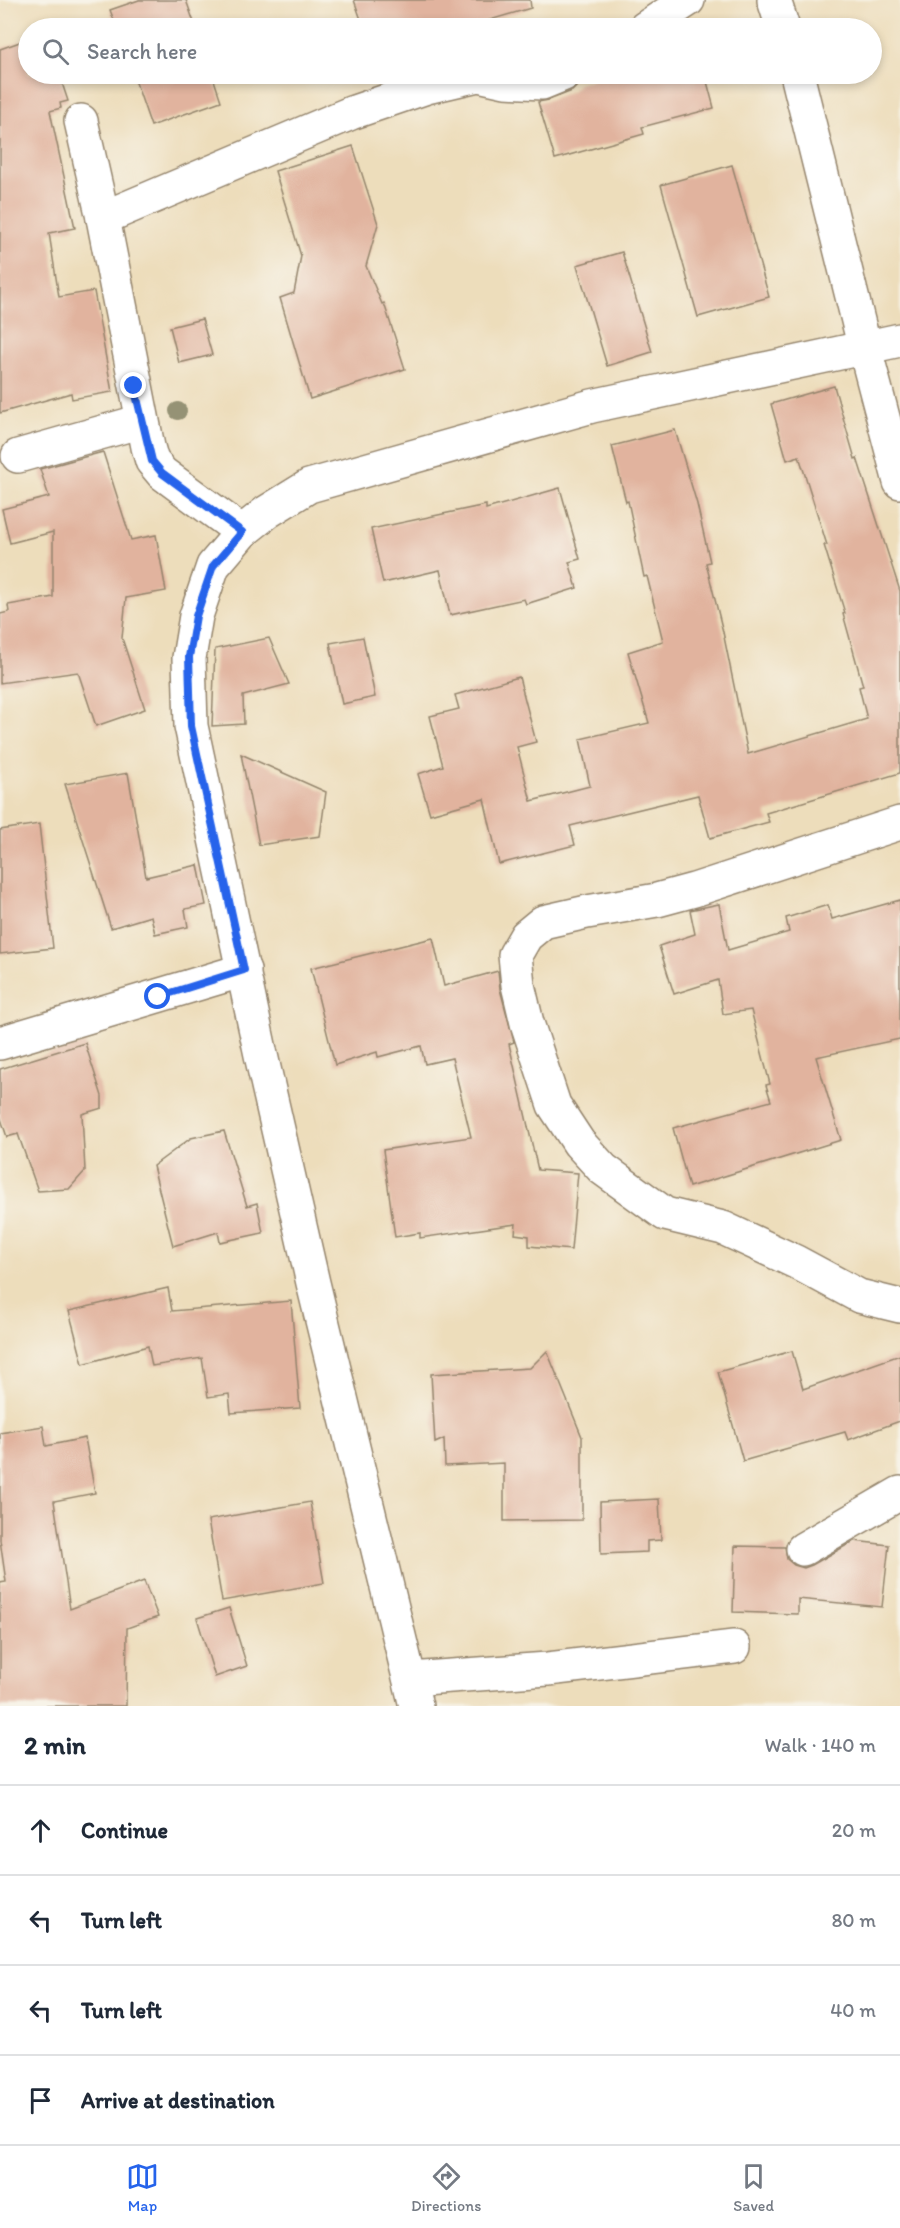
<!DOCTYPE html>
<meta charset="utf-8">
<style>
:root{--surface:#fff;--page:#f6f6f7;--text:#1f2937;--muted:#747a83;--line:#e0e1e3;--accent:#2563eb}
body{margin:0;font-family:Itim,sans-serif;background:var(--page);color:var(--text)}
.stop{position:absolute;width:18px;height:18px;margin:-14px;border:4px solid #2563eb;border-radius:50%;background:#fff}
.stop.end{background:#2563eb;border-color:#fff;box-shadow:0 2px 6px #0008}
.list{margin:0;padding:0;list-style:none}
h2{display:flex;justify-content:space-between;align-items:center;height:78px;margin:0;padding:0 24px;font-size:26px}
h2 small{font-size:20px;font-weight:400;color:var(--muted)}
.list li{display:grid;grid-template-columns:39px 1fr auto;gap:18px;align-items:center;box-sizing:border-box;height:90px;padding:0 24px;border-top:2px solid var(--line)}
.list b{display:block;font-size:22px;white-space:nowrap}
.list em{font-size:20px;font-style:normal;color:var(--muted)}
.icon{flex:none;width:33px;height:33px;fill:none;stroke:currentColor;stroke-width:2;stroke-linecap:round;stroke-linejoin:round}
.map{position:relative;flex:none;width:900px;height:1706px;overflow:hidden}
.search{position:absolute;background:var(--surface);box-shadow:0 3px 9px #0003;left:18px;right:18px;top:18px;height:66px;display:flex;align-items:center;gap:15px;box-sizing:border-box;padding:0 21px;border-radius:33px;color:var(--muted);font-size:22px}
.sheet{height:438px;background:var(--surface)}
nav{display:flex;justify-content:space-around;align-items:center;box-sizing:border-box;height:84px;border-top:2px solid var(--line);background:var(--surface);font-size:16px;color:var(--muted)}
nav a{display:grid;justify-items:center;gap:3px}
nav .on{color:var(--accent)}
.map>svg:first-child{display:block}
</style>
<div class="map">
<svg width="900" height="1706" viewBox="0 0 900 1706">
<rect width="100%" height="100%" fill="#f7f3e8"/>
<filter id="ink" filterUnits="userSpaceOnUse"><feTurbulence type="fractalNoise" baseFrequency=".0167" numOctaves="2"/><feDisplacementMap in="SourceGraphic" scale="12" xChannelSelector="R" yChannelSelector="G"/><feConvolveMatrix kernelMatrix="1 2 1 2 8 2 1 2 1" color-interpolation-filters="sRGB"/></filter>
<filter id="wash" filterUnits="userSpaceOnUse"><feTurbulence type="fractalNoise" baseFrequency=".008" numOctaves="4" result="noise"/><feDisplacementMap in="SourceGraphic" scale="24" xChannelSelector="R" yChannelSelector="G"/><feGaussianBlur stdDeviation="1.35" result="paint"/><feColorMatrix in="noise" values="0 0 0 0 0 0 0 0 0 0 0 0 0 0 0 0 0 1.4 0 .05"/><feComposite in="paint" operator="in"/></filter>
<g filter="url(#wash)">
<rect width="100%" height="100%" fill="#edddbb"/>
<g id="blocks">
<g fill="#e1b39e">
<polygon points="139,0 186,0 196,28 117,28 110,10"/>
<polygon points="354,0 530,0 531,8 466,27 467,28 364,28"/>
<polygon points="28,39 28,74 59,74 68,101 60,103 61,108 50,111 75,228 49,233 59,297 94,291 112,392 72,399 71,393 0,413 0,49"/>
<polygon points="133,74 212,74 221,101 151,126"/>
<polygon points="379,74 409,74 382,82"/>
<polygon points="612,74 705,74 714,108 642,127 644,134 555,159 538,102 549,100 572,91 580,83"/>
<polygon points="353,146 378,224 366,266 382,304 384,303 405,369 310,399 280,298 294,293 301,256 275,171"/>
<polygon points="732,165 769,297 698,317 661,185"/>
<polygon points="622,252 652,352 607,366 577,265"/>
<polygon points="202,319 212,355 179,363 170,327"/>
<polygon points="834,386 855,459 857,458 900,591 900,773 766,813 769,822 710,838 698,795 570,826 575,845 499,864 484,799 430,814 418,774 443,766 430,716 459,709 455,695 519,677 536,742 517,747 531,801 590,786 580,739 649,723 628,652 663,641 647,576 644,577 628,501 626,502 612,446 675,430 697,504 710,562 706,563 723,632 748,754 867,719 859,687 863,686 843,614 845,613 824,545 827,545 799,456 787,460 771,404"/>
<polygon points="103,452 131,540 156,535 166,591 126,598 122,638 145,709 96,726 78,672 0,683 0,614 9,612 8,605 53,597 53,532 10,543 2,509 49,497 40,469"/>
<polygon points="560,488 580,559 569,562 577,588 526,604 524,599 450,615 440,570 383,583 371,529 486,505 486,509"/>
<polygon points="363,637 375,697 342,704 330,643"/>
<polygon points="269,638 289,684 243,696 244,724 212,726 215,649"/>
<polygon points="241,754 326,792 320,836 259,845"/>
<polygon points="128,773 146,877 198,865 206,905 185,909 188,927 155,934 151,916 111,928 65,784"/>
<polygon points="39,824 53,948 0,954 0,830"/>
<polygon points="900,900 900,1039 816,1057 841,1140 689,1187 673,1128 771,1101 766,1085 770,1084 751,1010 723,1014 718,980 674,994 659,946 695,934 690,910 719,904 728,950 789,932 786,918 828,905 832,919"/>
<polygon points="433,938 444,986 498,971 500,989 514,1042 509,1044 538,1170 578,1173 571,1250 529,1246 529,1236 515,1234 516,1224 420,1238 420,1233 395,1237 383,1150 471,1137 452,1058 425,1064 421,1046 378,1057 377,1052 335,1065 311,968"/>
<polygon points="85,1043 102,1096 102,1108 82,1114 85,1171 69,1189 38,1191 18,1134 7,1137 0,1116 0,1069"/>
<polygon points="224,1131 247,1206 257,1203 263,1233 220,1242 218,1232 173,1246 153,1166 191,1138"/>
<polygon points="168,1288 172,1311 291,1301 300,1408 231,1413 229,1394 208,1397 202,1358 152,1366 148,1346 83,1364 69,1311"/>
<polygon points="547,1351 582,1437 582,1520 504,1521 504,1463 445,1466 444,1439 435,1443 431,1374 530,1368"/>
<polygon points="792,1351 803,1389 900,1355 900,1421 848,1440 845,1432 743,1461 718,1372"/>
<polygon points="43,1426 46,1446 85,1438 95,1493 54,1501 70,1609 144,1581 158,1617 127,1628 126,1706 0,1706 0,1583 6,1582 0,1540 0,1433"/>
<polygon points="659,1499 661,1540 647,1541 647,1552 601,1554 600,1502"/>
<polygon points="310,1502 324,1583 222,1601 208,1520"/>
<polygon points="854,1541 889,1545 882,1607 798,1599 798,1614 733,1612 735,1546 785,1547 787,1559 794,1565 804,1568 812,1565"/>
<polygon points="229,1608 247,1666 215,1677 197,1618"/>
</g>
</g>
</g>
<g filter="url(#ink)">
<use href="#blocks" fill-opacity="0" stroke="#94846c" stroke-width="1.5"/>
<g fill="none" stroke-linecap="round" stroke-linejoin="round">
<g stroke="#94846c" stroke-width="36">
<g id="minor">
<polyline points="774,0 783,28"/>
<polyline points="645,28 688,0"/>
<polyline points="797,74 865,349 900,482"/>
<polyline points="81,121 103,218 148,447 152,461 162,473 242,532"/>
<polyline points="103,218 351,113 427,87 478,75 505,81 542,83 564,74"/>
<polyline points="18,456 142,421"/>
<polyline points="900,823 694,890 657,900 587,912 543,922 526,936 515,955 518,985 527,1023 554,1105 579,1143 603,1169 665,1214 723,1228 796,1262 859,1296 900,1306"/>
<polyline points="0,1043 244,970"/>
<polyline points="803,1549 900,1493"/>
<polyline points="410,1679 548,1669 734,1647"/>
<polyline points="416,1706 313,1283 261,1055 191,726 189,658 196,616 213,566 242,532 267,512 309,486 592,406 900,340"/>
</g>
</g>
<use href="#minor" stroke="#fff" stroke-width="33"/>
</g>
<circle fill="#959275" cx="178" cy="411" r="9"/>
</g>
<g fill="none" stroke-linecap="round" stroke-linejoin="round" filter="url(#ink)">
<polyline stroke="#2563eb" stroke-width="8" points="134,386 152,461 162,473 242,532 213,566 196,616 189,657 191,726 244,970 158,997"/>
</g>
</svg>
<div class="stop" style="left:158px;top:997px"></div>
<div class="stop end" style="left:134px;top:386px"></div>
<div class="search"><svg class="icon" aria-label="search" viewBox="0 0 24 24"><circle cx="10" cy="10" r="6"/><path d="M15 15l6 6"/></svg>Search here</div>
</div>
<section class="sheet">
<h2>2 min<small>Walk · 140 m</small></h2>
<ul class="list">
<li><svg class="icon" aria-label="ahead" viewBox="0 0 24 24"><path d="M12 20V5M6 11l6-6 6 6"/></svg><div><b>Continue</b></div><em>20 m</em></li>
<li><svg class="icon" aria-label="left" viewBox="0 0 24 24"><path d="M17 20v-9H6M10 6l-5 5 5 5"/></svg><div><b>Turn left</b></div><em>80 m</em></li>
<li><svg class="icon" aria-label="left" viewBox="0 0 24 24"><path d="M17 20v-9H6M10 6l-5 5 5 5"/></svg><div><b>Turn left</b></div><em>40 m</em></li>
<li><svg class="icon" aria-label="arrive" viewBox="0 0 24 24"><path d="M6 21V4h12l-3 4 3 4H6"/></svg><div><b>Arrive at destination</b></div></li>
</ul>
</section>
<nav>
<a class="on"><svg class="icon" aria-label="map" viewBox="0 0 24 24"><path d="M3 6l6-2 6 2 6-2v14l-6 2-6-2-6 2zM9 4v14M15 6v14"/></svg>Map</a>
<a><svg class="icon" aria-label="directions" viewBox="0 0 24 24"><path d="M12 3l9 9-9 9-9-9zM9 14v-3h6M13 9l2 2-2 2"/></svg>Directions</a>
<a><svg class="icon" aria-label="saved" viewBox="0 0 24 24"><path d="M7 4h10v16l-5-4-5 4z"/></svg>Saved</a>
</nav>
